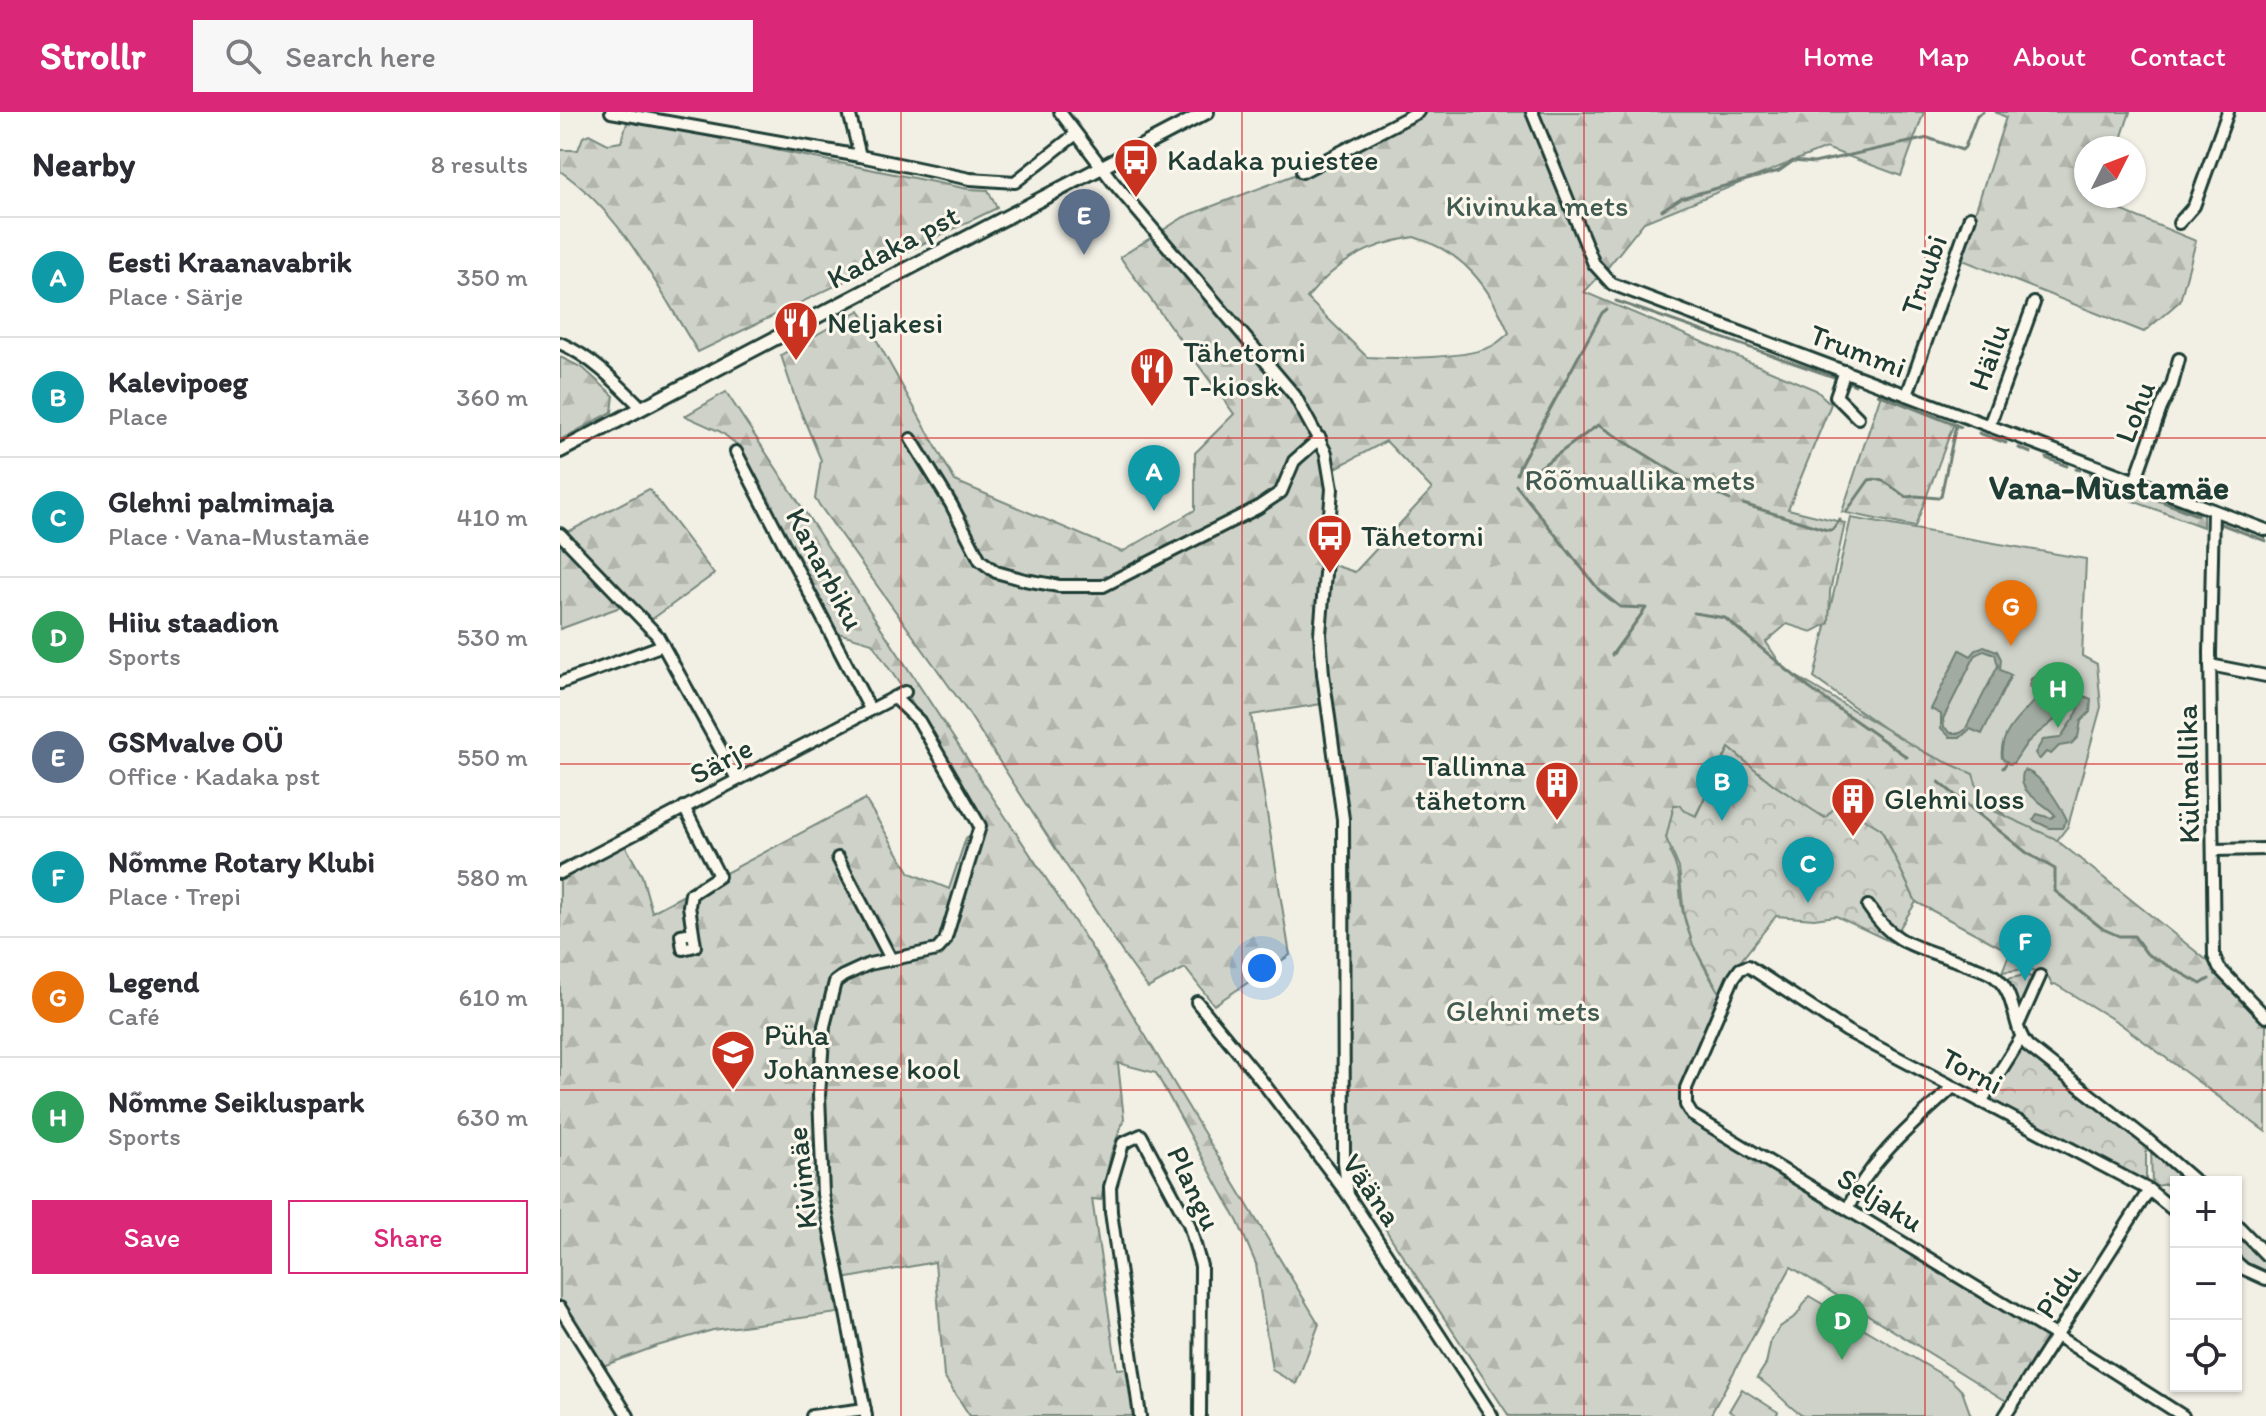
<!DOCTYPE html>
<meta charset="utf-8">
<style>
:root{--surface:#fff;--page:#f7f7f7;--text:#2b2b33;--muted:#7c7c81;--line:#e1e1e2;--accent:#db2777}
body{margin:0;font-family:Itim,sans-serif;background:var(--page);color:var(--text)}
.controls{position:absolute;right:24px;bottom:24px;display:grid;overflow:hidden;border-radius:0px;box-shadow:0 2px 6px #0004}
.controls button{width:72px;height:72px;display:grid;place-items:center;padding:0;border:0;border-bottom:2px solid var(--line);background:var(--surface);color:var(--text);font:40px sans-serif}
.compass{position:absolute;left:1514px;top:24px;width:72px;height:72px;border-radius:50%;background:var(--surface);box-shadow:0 2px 6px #0004;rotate:48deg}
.you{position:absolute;left:702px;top:856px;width:28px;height:28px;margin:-20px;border:6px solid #fff;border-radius:50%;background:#1a73e8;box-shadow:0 0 0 12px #1a73e833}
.badge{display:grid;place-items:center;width:52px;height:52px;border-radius:50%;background:var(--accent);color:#fff;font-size:26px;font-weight:700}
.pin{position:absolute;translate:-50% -66px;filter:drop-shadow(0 2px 4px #0008)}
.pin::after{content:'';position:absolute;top:42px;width:28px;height:24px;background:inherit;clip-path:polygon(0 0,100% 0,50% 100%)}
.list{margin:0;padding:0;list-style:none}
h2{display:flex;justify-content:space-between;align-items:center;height:104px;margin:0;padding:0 32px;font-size:34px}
h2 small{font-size:26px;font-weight:400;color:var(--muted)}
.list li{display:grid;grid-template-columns:52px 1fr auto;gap:24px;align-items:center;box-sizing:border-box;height:120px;padding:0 32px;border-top:2px solid var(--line)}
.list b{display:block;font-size:30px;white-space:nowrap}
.list p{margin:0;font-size:26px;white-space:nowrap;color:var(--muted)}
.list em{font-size:26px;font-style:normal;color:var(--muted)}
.actions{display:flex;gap:16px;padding:24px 32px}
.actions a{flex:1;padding:18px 0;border:2px solid var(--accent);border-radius:0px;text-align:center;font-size:28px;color:var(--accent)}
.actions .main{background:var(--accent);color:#fff}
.icon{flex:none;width:44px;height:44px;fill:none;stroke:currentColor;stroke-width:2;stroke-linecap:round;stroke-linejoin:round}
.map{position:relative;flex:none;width:1706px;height:1304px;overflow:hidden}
header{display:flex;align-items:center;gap:48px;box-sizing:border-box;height:112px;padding:0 40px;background:var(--accent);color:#fff}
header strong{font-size:38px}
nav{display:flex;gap:44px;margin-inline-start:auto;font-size:28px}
.search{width:560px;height:72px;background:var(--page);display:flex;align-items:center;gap:20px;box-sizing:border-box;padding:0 28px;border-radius:0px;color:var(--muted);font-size:30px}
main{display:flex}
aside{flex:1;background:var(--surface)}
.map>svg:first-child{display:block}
</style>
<header>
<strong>Strollr</strong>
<div class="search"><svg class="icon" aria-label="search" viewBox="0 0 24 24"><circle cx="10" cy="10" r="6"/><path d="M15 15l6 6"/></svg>Search here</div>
<nav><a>Home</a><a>Map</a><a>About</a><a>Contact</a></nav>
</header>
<main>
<aside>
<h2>Nearby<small>8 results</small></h2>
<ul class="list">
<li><span class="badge" style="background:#0f9aa8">A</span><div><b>Eesti Kraanavabrik</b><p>Place · Särje</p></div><em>350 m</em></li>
<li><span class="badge" style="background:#0f9aa8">B</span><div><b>Kalevipoeg</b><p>Place</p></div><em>360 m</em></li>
<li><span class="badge" style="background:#0f9aa8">C</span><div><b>Glehni palmimaja</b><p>Place · Vana-Mustamäe</p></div><em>410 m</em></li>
<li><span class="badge" style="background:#2e9e5b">D</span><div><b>Hiiu staadion</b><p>Sports</p></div><em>530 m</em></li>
<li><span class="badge" style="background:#5c6f8a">E</span><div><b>GSMvalve OÜ</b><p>Office · Kadaka pst</p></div><em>550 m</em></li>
<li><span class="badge" style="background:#0f9aa8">F</span><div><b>Nõmme Rotary Klubi</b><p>Place · Trepi</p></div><em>580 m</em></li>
<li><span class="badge" style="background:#e8710a">G</span><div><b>Legend</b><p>Café</p></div><em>610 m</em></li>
<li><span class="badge" style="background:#2e9e5b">H</span><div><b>Nõmme Seikluspark</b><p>Sports</p></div><em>630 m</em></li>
</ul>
<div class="actions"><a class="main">Save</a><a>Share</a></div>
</aside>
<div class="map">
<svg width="1706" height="1304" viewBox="0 0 1706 1304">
<defs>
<pattern id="forest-firs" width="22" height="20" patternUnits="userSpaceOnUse" patternTransform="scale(2)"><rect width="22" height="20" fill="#cfd2c8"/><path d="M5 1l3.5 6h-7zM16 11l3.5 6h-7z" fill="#b1b5ac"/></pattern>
<pattern id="park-crowns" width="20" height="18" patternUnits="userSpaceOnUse" patternTransform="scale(2)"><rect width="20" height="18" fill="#cfd2c8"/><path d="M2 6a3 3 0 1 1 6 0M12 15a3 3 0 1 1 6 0" fill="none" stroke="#b1b5ac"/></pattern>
</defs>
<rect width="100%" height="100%" fill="#f2f0e5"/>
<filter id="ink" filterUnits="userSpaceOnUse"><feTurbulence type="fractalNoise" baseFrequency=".0125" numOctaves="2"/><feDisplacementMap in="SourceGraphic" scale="16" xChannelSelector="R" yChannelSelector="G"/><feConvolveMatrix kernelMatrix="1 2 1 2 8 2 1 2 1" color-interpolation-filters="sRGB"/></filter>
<g filter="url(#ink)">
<g fill="#cfd2c8" stroke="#77887e" stroke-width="2">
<polygon points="1291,406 1526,447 1522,544 1537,552 1541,595 1508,714 1491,736 1254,566"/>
<path d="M1249 1184 1391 1268 1402 1279 1411 1304H1243C1225 1293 1215 1276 1197 1266L1206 1252 1211 1228 1220 1215 1237 1203Z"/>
<polygon points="1182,1277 1218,1300 1216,1304 1177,1304 1169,1299"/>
</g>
<g fill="url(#forest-firs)" stroke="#77887e" stroke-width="2" fill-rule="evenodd">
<path d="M858 0H1364L1341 64 1266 36 1084 110 1048 155 1024 180 1256 278 1271 292 1228 397 1285 411 1270 479 1269 511 1252 520 1227 512 1206 530 1224 557 1366 641 1413 662 1423 694 1494 726 1649 850 1706 905V1020L1559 911 1495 872 1492 873 1486 861 1466 857 1442 860 1450 840 1356 790 1321 717 1265 707 1214 673 1169 636 1135 705 1123 698 1110 741C1122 762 1118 778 1123 801 1130 831 1147 862 1163 887L1126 976 1133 1003 1496 1225 1451 1292 1231 1155 1150 1304H949L831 1126 784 1050 783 707 768 591 691 603 730 843 654 893 625 856 588 876 564 843 407 599 255 387 261 348 235 286 221 243 300 198 395 369 562 440 635 398V341L674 302 560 145 624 105 742 60ZM854 125C904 140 929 174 949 221 944 225 939 230 934 233 910 247 836 247 807 245L747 186C777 149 807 133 854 125ZM826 329 872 377 795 460 767 451 770 359Z"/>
<polygon points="1435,0 1570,0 1558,36 1526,36 1526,84 1542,84 1541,90 1636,129 1620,189 1584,220 1400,147 1446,5"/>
<path d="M68 8 408 77 428 78 437 96 138 240C99 178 62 101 0 59V38H18L23 25 29 22 48 32 61 30Z"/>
<polygon points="0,245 23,256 54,284 52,300 0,328"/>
<polygon points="166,280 541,850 759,1212 736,1272 712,1258 696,1152 678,1110 596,961 558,951 564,1007 551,1042 541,1088 532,1087 557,1257 570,1256 573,1304 410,1304 384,1265 375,1150 272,1169 278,1201 153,1218 97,1234 43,1254 0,1188 0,768 65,733 82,764 92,800 305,687 350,761 389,777 406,726 426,712 351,589 312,531 278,521 180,335 161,320 125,304"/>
<polygon points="1321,282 1394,311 1355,415 1282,400"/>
<polygon points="1533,361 1643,403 1643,415 1530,373"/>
<polygon points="89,377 154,462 91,508 74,490 0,517 0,418 10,419"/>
</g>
<g fill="url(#park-crowns)" stroke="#77887e" stroke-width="2">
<polygon points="1169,636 1214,673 1265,706 1279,691 1321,717 1356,790 1331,830 1276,804 1254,807 1216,804 1172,860 1161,883 1133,833 1124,803 1119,756 1106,726 1114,693 1120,693 1123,698 1136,704"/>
<polygon points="1465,863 1475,866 1460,899 1442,868"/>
<polygon points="1461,933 1586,1030 1586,1074 1425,989"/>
<polygon points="1591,1035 1629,1067 1592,1075"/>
<polygon points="1676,1119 1706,1151 1706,1162 1694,1159 1676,1146"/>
</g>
<g fill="#a2aba1" stroke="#6e7f75" stroke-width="2" fill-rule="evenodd">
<path d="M1424 534 1437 539 1441 547 1440 558 1451 563 1422 622 1410 617 1401 625H1390L1381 616V602L1371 597 1400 538 1411 544 1417 537ZM1424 538 1435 542 1438 554 1405 618 1400 621H1391L1384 615 1383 607 1415 544Z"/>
<path d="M1487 557C1497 558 1502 561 1507 569 1524 597 1482 614 1467 631 1462 637 1458 645 1453 651L1449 652 1442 646C1438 618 1468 598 1483 579L1480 575 1472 577 1469 575 1471 567Z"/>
<polygon points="1524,584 1531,587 1530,600 1521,609 1518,625 1511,632 1499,634 1491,642 1486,640 1480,647 1478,646 1475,641 1483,628 1500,626 1517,601"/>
<path d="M1464 658C1482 663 1499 691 1507 708L1502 716H1489L1473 708 1477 702 1491 706 1495 703C1484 689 1454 681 1464 658Z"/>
</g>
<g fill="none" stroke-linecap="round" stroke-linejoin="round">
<g stroke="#6e7f75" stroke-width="3">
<polyline points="1102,98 1121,86 1219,59 1233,49 1254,51 1368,26 1402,38 1405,35 1417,3 1423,0"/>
<polyline points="1056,189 1277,266"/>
<polyline points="1286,269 1295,273"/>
<polyline points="1318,282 1396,313"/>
<polyline points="1419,321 1446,331"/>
<polyline points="1459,336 1471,341"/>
<polyline points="1486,346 1507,354"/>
<polyline points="1516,357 1520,358"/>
<polyline points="957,362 960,353 1042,201 1047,197"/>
<polyline points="1530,362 1637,403"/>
<polyline points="964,367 1038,313 1125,367 1170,388"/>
<polyline points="956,373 1039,478 1060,495 1086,496 1052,543"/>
<polyline points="1183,392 1267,418 1272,418 1280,408"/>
<path d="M1287 399 1309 368C1324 364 1334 378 1346 385L1356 384 1378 386 1381 384 1396 313 1401 315"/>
<polyline points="1661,412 1706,429"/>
<polyline points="1134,501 1165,506 1249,576 1347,645"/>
<polyline points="1443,656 1447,650"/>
<polyline points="1379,670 1467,741 1495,757 1495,779 1543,817 1559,824 1574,824 1587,842 1641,872 1649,867"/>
</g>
<g stroke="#1f3d34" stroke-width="16">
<g id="minor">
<polyline points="51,0 300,44 410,67 455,70 516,22"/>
<polyline points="289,0 300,44"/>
<polyline points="500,0 553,70 735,284 766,341 772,377 760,522 763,562 783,707 784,1050 788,1083"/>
<polyline points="972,0 1034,152 1052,172 1706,418"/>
<polyline points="742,60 858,0"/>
<polyline points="1619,111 1634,94 1668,0"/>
<path d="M0 231C33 246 57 271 82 296"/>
<polyline points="1285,259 1276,284 1298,306"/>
<polyline points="1347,283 1410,105"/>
<polyline points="1429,314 1474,191"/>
<polyline points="351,327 391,392 420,448 436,460 465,468 499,474 543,474 697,396 721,380 734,349 760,326"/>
<polyline points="176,340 310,597"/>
<polyline points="1575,369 1601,296 1612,273 1619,247"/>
<polyline points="1653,399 1650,541 1654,844 1659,856 1706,905"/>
<polyline points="0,422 97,523 177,667"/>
<polyline points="1650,553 1706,564"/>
<polyline points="0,571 103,533"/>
<polyline points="124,695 159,764 131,782 129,794 135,834 123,837 121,823 133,821"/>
<polyline points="1653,738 1706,737"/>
<polyline points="278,746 331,847"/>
<polyline points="0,761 345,580"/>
<path d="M1308 794C1333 833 1358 835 1400 850 1411 854 1424 857 1434 864 1458 882 1451 915 1468 934L1589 1029 1636 1070"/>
<polyline points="637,890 701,968 788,1083 932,1304"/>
<polyline points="1459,911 1480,864"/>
<polyline points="1421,990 1461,926"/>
<path d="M1288 1096C1310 1047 1353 1012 1392 976"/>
<polyline points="1616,1100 1589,1078 1287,919 1188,854 1180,857 1173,867 1126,976 1126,993 1132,1003 1513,1234 1623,1304"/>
<polyline points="1676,1112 1706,1143"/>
<polyline points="1676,1150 1684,1157 1706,1167"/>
<polyline points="0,1196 68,1304"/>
<polyline points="252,1304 305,1297"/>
<polyline points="306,1304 263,1082 259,983 264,914 275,870 283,864 309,852 377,838 385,829 420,714 359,609 334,585"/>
<polyline points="580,1304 551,1100 550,1075 563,1031 581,1023 629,1112 641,1154 640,1304"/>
<polyline points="1445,1304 1589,1078"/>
</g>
</g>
<g stroke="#1f3d34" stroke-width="18">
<polyline id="major" points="0,339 647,0"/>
</g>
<use href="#minor" stroke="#fbf7ec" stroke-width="10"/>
<use href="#major" stroke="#fbf7ec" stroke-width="12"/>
</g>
</g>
<path fill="none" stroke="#d62828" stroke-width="2" stroke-opacity="0.55" d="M341 0V1304M682 0V1304M1024 0V1304M1365 0V1304M0 326H1706M0 652H1706M0 978H1706"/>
<defs>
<g id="bus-pin" transform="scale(2.3)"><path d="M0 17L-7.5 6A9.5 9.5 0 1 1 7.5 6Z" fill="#c8321e" stroke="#fbf7ec"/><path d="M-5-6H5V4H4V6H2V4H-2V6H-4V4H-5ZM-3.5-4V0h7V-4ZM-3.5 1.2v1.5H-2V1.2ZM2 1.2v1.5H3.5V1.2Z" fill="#fff"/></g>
<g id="restaurant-pin" transform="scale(2.3)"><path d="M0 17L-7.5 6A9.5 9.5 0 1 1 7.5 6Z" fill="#c8321e" stroke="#fbf7ec"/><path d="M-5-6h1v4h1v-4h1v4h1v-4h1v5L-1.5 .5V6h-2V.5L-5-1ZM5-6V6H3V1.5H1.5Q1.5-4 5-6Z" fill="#fff"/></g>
<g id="building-pin" transform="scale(2.3)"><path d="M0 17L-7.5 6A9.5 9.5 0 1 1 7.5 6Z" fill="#c8321e" stroke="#fbf7ec"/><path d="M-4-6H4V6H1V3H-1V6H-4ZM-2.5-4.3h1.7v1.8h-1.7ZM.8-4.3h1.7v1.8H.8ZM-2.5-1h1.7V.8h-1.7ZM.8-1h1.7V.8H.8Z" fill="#fff"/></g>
<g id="school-pin" transform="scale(2.3)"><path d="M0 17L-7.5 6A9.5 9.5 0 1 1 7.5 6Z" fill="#c8321e" stroke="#fbf7ec"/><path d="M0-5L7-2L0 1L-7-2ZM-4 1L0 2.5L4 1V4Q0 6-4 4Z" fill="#fff"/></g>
</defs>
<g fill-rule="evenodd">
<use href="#bus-pin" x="576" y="48"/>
<use href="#restaurant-pin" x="236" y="211"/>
<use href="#restaurant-pin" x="592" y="257"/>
<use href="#bus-pin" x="770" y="424"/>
<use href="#building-pin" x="997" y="671"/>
<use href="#building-pin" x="1293" y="687"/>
<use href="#school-pin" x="173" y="940"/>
</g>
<g text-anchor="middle" stroke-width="6" stroke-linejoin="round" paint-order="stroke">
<g font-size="30" fill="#1f3d34" stroke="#fbf7ec" text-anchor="start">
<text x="607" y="58">Kadaka puiestee</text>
<text x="267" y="221">Neljakesi</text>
<text x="623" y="250">Tähetorni<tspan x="623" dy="34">T-kiosk</tspan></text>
<text x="801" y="434">Tähetorni</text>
<text x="966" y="664" text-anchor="end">Tallinna<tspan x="966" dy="34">tähetorn</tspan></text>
<text x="1324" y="697">Glehni loss</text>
<text x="204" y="933">Püha<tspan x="204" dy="34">Johannese kool</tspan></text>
</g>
<g font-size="30" fill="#425b52" stroke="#fbf7ec">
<text x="977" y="104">Kivinuka mets</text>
<text x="1080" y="378">Rõõmuallika mets</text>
<text x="963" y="909">Glehni mets</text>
</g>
<g font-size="30" fill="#1f3d34" stroke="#fbf7ec">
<text transform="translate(333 135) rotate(-28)" y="10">Kadaka pst</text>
<text transform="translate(1364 163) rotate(-70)" y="10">Truubi</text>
<text transform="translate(1298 239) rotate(21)" y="10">Trummi</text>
<text transform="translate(1429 245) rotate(-70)" y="10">Häilu</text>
<text transform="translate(1575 300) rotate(-69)" y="10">Lohu</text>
<text transform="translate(265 457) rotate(62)" y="10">Kanarbiku</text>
<text transform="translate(161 649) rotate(-28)" y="10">Särje</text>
<text transform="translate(1628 662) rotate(-91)" y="10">Külmallika</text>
<text transform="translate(1412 959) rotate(28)" y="10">Torni</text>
<text transform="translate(242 1066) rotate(-96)" y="10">Kivimäe</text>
<text transform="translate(634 1076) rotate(65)" y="10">Plangu</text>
<text transform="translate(812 1078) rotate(55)" y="10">Vääna</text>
<text transform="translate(1320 1088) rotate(32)" y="10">Seljaku</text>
<text transform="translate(1498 1179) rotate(-57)" y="10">Pidu</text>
</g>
<g font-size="34" font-weight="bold" fill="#1f3d34" stroke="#fbf7ec">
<text x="1549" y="387">Vana-Mustamäe</text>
</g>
</g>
</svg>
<div class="controls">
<button>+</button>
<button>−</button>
<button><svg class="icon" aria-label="locate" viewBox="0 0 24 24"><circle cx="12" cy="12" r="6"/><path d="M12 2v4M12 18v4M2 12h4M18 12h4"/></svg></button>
</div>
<svg class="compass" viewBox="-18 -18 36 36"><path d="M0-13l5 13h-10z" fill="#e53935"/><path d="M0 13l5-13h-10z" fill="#7c7c81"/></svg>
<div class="you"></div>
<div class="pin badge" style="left:594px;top:399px;background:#0f9aa8">A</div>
<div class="pin badge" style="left:1162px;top:709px;background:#0f9aa8">B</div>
<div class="pin badge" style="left:1248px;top:791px;background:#0f9aa8">C</div>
<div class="pin badge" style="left:1282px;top:1248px;background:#2e9e5b">D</div>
<div class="pin badge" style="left:524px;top:143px;background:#5c6f8a">E</div>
<div class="pin badge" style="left:1465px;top:869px;background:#0f9aa8">F</div>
<div class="pin badge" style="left:1451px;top:534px;background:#e8710a">G</div>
<div class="pin badge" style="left:1498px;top:616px;background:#2e9e5b">H</div>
</div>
</main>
